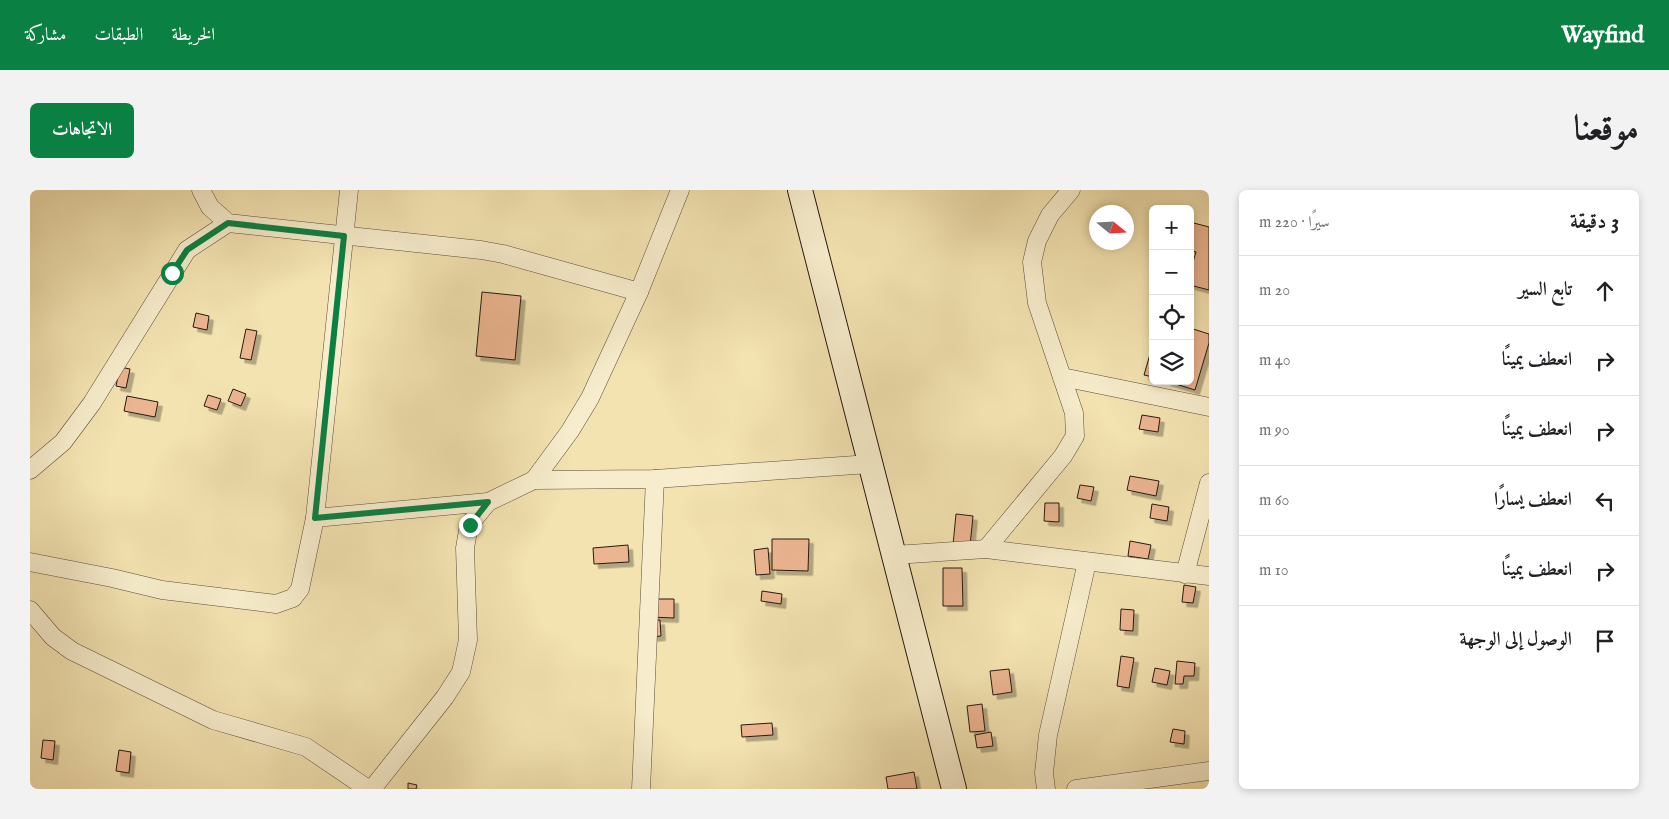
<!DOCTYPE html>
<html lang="ar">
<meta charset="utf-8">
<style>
:root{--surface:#fff;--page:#f2f2f2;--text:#202124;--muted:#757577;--line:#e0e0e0;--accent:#0b8043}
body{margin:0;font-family:"IM FELL English",Amiri,serif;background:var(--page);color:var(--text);direction:rtl}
.controls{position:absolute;right:15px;top:15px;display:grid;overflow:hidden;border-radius:8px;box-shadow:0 2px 8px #0003}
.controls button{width:45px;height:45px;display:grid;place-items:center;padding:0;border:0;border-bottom:1px solid var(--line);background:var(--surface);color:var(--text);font:25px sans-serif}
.compass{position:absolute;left:1059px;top:15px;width:45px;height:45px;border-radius:50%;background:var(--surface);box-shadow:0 2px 8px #0003;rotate:108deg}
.stop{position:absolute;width:15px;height:15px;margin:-11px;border:4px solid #0b8043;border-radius:50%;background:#fff}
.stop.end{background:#0b8043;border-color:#fff;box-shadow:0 1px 5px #0008}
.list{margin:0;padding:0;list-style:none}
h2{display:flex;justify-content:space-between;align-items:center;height:65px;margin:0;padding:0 20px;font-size:21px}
h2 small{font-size:16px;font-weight:400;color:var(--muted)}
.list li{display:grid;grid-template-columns:32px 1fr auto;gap:15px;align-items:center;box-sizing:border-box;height:70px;padding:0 20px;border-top:1px solid var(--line)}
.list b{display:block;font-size:19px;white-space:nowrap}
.list em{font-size:16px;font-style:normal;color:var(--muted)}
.icon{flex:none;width:28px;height:28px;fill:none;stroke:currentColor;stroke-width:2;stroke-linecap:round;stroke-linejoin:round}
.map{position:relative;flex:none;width:1179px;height:599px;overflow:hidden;direction:ltr;border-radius:8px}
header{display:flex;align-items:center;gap:30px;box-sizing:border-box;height:70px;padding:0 25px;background:var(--accent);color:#fff}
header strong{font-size:24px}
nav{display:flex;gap:28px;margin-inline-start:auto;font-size:18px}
.intro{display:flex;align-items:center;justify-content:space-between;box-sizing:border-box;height:120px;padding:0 30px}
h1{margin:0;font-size:35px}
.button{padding:12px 22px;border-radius:8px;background:var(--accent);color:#fff;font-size:18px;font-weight:700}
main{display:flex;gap:30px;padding:0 30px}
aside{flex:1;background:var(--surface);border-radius:8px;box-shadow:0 2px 8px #0003}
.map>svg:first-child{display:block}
</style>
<header>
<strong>Wayfind</strong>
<nav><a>الخريطة</a><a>الطبقات</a><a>مشاركة</a></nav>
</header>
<div class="intro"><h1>موقعنا</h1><a class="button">الاتجاهات</a></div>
<main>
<aside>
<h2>3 دقيقة<small>سيرًا · 220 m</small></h2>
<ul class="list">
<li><svg class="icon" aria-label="ahead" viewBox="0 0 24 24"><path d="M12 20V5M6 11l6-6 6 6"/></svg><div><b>تابع السير</b></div><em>20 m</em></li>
<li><svg class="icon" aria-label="right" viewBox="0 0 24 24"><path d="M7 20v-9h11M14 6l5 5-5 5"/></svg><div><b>انعطف يمينًا</b></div><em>40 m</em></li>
<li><svg class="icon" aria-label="right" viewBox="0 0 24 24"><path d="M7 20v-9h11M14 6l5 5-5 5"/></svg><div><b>انعطف يمينًا</b></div><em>90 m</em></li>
<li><svg class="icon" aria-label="left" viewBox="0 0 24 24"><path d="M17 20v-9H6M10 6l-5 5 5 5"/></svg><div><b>انعطف يسارًا</b></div><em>60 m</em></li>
<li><svg class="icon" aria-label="right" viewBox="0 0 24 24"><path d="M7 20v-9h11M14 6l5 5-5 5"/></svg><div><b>انعطف يمينًا</b></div><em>10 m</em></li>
<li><svg class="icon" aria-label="arrive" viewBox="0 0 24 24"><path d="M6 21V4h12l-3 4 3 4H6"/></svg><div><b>الوصول إلى الوجهة</b></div></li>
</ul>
</aside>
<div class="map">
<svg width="1179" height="599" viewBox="0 0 1179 599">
<defs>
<filter id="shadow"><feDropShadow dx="4.5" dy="4.5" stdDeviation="0" flood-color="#0004"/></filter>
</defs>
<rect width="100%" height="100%" fill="#f3e3b1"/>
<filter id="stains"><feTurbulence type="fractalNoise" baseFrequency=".004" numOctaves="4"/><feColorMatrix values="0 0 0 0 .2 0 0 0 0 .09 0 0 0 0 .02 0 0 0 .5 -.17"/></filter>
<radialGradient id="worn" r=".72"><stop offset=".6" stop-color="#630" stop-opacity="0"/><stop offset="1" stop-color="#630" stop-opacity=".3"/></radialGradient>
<g fill="#ebb591" stroke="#29190f" filter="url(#shadow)">
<polygon points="1160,32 1179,37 1179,100 1160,95 1160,82 1166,62 1160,60"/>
<polygon points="452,102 491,106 485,170 446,166"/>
<polygon points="166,123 179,126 177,140 163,137"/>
<polygon points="1160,138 1179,144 1179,153 1165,200 1136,191 1160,191"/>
<polygon points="216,139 227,141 221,170 210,168"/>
<polygon points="1123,154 1123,187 1114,185"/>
<polygon points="90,177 100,179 96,198 86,196"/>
<polygon points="203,199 216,204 211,216 198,211"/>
<polygon points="178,205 191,209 187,220 174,216"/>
<polygon points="97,206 128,212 125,227 94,221"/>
<polygon points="1112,225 1130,228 1128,242 1109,239"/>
<polygon points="1100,286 1129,291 1126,306 1097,300"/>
<polygon points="1050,295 1064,297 1061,311 1047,308"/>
<polygon points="1015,313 1029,313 1029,332 1014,331"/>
<polygon points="1122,314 1139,317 1137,331 1120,328"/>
<polygon points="926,324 943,326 940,356 923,355"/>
<polygon points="742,349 779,349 778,381 742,380"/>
<polygon points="1100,351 1121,355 1118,369 1098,366"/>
<polygon points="598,355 599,372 564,374 563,358"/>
<polygon points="738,358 740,384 726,385 724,360"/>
<polygon points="913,378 932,378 933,416 913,416"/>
<polygon points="1154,395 1166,397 1163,413 1152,412"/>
<polygon points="732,401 752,404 751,414 731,411"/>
<polygon points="620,409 644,409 644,428 620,427"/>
<polygon points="1091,419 1104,420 1103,441 1090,440"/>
<polygon points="630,430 631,446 621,447 621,431"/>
<polygon points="1091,466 1104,468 1099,498 1087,496"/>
<polygon points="1147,471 1165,473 1164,486 1154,486 1153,494 1145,494"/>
<polygon points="1125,478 1140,481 1137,495 1122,492"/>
<polygon points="979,479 982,502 963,505 960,481"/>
<polygon points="952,514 955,541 940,542 937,516"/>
<polygon points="742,533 743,545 712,547 711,535"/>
<polygon points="1143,539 1155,541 1154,554 1140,552"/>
<polygon points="961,542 963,556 947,558 945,545"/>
<polygon points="13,550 25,551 23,570 11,568"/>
<polygon points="89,560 101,562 99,583 86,581"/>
<polygon points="884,582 887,599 858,599 856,587"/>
<polygon points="378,593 387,595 386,599 378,599"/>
</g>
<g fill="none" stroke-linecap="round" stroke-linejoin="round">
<g stroke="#5c4c38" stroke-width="19">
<g id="street">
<polyline points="171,0 180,17 198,33 451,60 473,64 609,102"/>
<polyline points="1032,187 1179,217"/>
<polyline points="0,280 33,252 62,213 157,60 198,33"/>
<polyline points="504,290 540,241 560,208 609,102 650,0"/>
<polyline points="285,328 458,312 504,290 625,289 840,274"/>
<polyline points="956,359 1033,266 1045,246 1044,223 1007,113 1002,72 1007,51 1020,25 1041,0"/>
<polyline points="864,365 956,359 1179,386"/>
<polyline points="0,372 82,388 132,400 246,414 263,408 270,399 285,328 319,0"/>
<polyline points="1155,384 1179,293"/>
<polyline points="0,420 23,447 42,461 183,530 276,557 338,599"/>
<polyline points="342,599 415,507 431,482 438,450 435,358 439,335 458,312"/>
<polyline points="611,599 625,289"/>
<polyline points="1016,599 1014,583 1018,545 1057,372"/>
<polyline points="1046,599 1179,581"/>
</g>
</g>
<g stroke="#29190f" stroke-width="26">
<polyline id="secondary" points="770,0 924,599"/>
</g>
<use href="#street" stroke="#f7edcc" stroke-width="18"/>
<use href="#secondary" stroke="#f7edcc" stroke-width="24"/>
</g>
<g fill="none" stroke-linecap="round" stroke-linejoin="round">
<polyline stroke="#0b8043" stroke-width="6" points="142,83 157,60 198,33 314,46 285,328 458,312 440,335"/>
</g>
<rect width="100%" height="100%" filter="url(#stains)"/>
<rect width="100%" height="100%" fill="url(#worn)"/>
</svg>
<div class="controls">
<button>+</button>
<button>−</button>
<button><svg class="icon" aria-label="locate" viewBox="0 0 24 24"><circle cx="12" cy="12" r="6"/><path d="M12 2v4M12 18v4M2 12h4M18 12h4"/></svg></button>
<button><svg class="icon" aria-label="layers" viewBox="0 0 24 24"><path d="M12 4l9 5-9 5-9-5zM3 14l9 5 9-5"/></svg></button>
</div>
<svg class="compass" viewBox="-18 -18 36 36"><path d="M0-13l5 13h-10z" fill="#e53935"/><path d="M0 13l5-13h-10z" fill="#757577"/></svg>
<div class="stop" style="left:142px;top:83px"></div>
<div class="stop end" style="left:440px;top:335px"></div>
</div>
</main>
